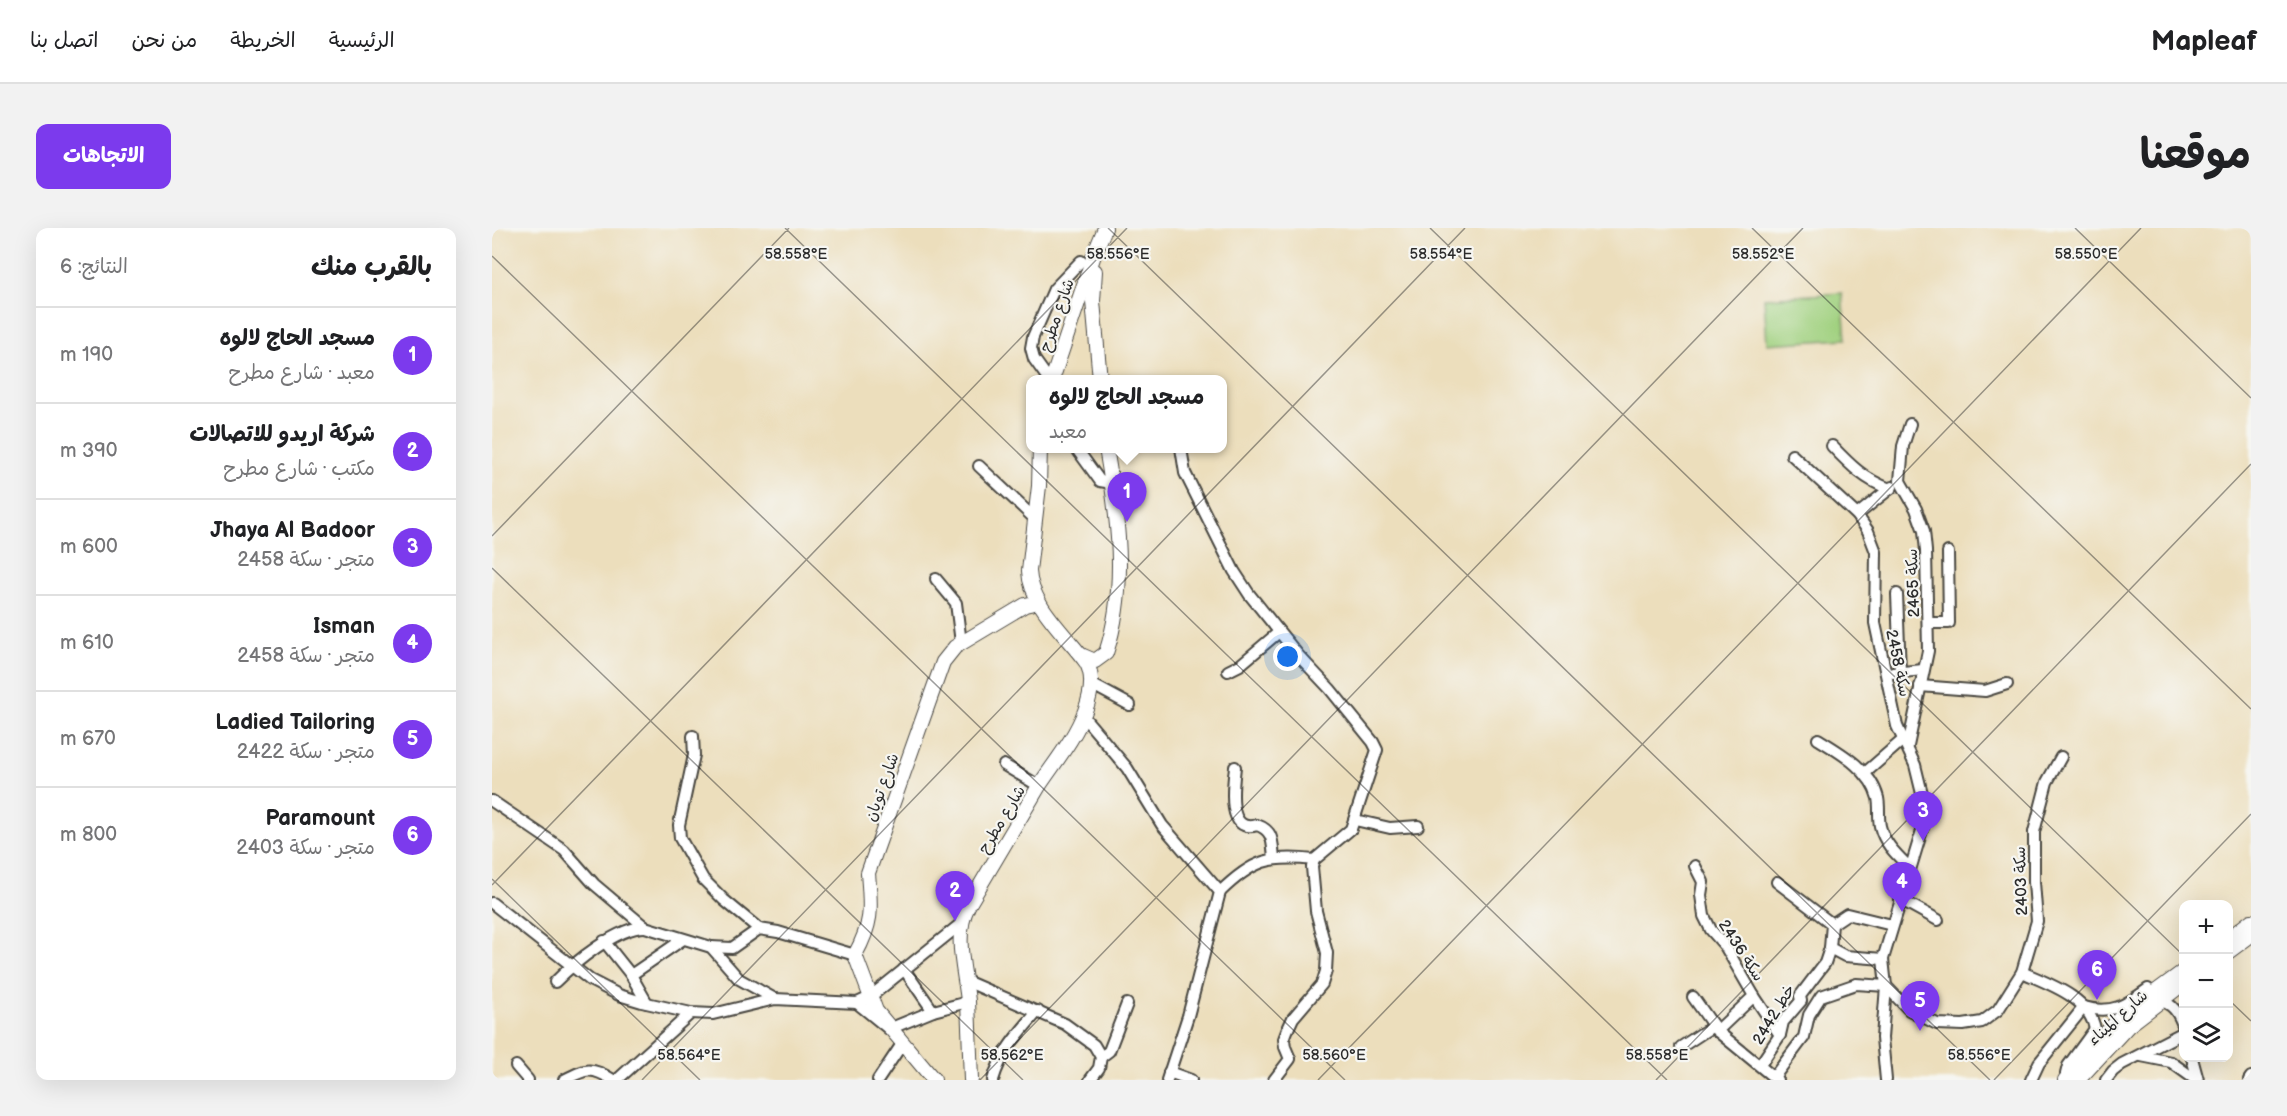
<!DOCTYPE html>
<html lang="ar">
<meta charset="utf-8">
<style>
:root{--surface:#fff;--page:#f2f2f2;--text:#202124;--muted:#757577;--line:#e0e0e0;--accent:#7c3aed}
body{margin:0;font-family:"Balsamiq Sans","Playpen Sans Arabic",sans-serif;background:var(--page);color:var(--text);direction:rtl}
.controls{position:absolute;right:18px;bottom:18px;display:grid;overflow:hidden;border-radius:12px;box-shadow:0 6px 24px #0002}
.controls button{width:54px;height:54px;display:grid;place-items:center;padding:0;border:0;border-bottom:2px solid var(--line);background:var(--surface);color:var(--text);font:30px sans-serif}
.you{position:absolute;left:796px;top:429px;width:21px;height:21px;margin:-15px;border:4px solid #fff;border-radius:50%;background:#1a73e8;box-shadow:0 0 0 9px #1a73e833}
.badge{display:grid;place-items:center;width:39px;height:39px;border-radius:50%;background:var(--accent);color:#fff;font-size:20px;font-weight:700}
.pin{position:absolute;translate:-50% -50px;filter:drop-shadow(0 2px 3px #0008)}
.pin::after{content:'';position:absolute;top:32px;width:21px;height:18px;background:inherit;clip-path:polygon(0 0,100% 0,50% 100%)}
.popup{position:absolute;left:534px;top:147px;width:201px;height:78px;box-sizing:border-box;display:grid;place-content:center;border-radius:12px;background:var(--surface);filter:drop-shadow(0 2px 4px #0005);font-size:20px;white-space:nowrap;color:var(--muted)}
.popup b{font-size:22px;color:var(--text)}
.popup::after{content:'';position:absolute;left:50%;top:100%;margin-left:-12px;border:12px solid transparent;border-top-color:var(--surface)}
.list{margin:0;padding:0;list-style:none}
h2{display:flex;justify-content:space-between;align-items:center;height:78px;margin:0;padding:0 24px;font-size:26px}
h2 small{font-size:20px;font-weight:400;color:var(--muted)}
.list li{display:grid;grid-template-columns:39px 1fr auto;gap:18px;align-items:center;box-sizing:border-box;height:96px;padding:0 24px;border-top:2px solid var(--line)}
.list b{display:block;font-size:22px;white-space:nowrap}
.list p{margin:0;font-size:20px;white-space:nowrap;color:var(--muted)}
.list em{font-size:20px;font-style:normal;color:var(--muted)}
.icon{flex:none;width:33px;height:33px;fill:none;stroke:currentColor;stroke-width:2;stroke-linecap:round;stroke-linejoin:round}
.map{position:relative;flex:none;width:1759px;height:852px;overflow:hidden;direction:ltr;border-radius:12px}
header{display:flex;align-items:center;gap:36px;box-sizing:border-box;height:84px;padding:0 30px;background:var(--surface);border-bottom:2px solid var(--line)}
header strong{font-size:28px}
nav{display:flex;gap:33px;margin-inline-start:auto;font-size:21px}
.intro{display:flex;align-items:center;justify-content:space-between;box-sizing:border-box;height:144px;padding:0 36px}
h1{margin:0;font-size:42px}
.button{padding:15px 27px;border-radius:12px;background:var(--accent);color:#fff;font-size:21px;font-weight:700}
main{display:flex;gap:36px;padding:0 36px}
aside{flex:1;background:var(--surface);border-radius:12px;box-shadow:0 6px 24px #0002}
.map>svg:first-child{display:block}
</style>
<header>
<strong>Mapleaf</strong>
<nav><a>الرئيسية</a><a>الخريطة</a><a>من نحن</a><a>اتصل بنا</a></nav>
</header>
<div class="intro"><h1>موقعنا</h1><a class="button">الاتجاهات</a></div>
<main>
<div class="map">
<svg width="1759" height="852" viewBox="0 0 1759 852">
<rect width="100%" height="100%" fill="#f6f6f2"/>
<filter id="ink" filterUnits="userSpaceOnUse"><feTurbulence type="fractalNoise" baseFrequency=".0167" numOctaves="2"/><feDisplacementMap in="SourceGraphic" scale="12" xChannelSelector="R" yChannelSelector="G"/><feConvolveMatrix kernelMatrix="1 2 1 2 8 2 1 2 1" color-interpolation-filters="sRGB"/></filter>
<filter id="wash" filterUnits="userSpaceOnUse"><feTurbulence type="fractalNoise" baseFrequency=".008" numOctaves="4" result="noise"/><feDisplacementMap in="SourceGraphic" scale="24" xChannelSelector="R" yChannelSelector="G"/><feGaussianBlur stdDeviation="1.35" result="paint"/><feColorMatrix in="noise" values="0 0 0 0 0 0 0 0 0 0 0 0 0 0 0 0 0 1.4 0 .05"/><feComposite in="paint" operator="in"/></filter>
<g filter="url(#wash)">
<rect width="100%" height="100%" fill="#ecdebc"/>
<polygon fill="#a1d180" stroke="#667e56" stroke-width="1.5" points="1350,65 1354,111 1275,116 1272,70"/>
</g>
<g filter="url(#ink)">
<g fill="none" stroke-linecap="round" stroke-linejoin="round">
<g stroke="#484641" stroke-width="14">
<g id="minor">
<polyline points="557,152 542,131 539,120 541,109 562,61 589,33"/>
<path d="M1340 218C1358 237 1373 252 1398 261"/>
<polyline points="584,220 608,253 620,255"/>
<polyline points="689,220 693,245 742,343 757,366 806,427 838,461 881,514 885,522 859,601 822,632 820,639 824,683 835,725 834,743 830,756 801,790 795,803 792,811 793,819 798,831 782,852"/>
<polyline points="1300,227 1365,287 1376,303 1384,324 1383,395 1405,498 1423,537 1435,586 1391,731 1394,758 1390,810 1394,852"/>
<polyline points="487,238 542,290"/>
<polyline points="1365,287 1400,259"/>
<polyline points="444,351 464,375 469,415"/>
<polyline points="1405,366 1408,444"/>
<polyline points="1436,395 1457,395 1456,324"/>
<polyline points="736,443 748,437 787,404"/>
<polyline points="1401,445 1431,442"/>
<polyline points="599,456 638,477"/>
<polyline points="1428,458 1493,463 1515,456"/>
<polyline points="591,488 635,540 670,597 728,664 696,788 675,852"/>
<polyline points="201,508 202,527 187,597 188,610 211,651 232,672 267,701"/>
<path d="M1326 511C1349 525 1379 542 1386 570 1388 579 1386 589 1388 598 1392 616 1406 628 1418 640"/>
<polyline points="1416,518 1436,423 1434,323 1432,303 1424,281 1408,253 1411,218 1418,196"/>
<polyline points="512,537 547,558"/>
<path d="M743 539C741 557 734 607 765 597 782 603 780 614 782 630"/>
<polyline points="1373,545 1412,511"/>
<polyline points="0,573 72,622 102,656 153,699 219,719 247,751 283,771"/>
<polyline points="863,592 898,600 926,598"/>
<polyline points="1203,638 1211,654 1209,667 1212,688 1219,702 1233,718 1262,768 1225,803 1285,852"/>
<polyline points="1285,654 1340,696 1338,720 1353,728 1391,731"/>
<path d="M728 664C761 632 777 627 822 632"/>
<polyline points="1408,671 1446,692"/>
<polyline points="0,675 98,752 127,767 150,774 199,785 221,786 283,771 365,775 378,769 470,695"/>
<polyline points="1340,696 1355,686 1400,697"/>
<polyline points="112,713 139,747"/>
<polyline points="219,719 240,720 267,701 286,704 363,727"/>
<polyline points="412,741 441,783"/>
<path d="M1530 744C1557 756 1597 769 1603 801L1576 838 1574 846"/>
<polyline points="474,753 573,796 602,817 609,829 607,840 598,852"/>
<path d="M63 754C82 735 125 699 153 699"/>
<polyline points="1262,768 1288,807"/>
<polyline points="1201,769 1225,803"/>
<path d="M1666 773C1681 774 1687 786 1692 800"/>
<polyline points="155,775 139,747 190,712"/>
<polyline points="365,775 397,801 441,783 476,774"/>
<path d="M1592 779C1620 787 1634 777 1656 761"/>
<polyline points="1189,819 1221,798"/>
<polyline points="1649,828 1679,834 1704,852"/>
<polyline points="609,829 617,823 635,776"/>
<polyline points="1700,830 1706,852"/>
<polyline points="1268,837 1288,807 1291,794 1309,773 1308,768 1333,735 1338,720"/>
<polyline points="24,838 36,852"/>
<polyline points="677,844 699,852"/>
<polyline points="1282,849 1312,809 1317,787 1329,768 1364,756 1394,758 1417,782 1445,796 1471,797 1490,794 1506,782 1530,744 1545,693 1542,654 1542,604 1555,554 1569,529"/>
<path d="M72 852C94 841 99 838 121 852"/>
<polyline points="125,852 199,785"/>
<polyline points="386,852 410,816"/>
<path d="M501 852C509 824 527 805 546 783"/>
<polyline points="1539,852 1547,835 1592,779"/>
<polyline points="1614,852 1621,843 1630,836 1692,804"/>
<polyline points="1757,852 1759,849"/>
</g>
</g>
<g stroke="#484641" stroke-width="16">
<g id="major">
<polyline points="603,43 601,73 608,152"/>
<polyline points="560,152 602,27 613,0"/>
<path d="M589 427 603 433 614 425C636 358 626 289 614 220"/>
<polyline points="1736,711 1759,693"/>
<polyline points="1736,724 1759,707"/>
<path d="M442 852 384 783 363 727C381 694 379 681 376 645L451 434 463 419 533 377 547 374"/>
<path d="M479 852C478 826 477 800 476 773 473 743 461 707 476 678 500 638 523 598 547 558 563 534 583 510 593 483 599 467 603 449 594 434 575 408 538 376 537 343L547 258 548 220"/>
<polyline points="1573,852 1598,822 1628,790 1692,743"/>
<polyline points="1586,852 1636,798 1692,755"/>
</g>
</g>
<use href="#minor" stroke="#fff" stroke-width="10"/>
<use href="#major" stroke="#fff" stroke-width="14"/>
</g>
</g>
<path fill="none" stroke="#2b2b2b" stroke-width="1.5" stroke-opacity="0.45" d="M293 0 1175 852M616 0 1498 852M938 0 1692 728M1260 0 1759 481M1583 0 1759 170M0 28 853 852M0 308 297 0M0 340 531 852M0 651 208 852M0 657 635 0M1736 771 1759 793M150 852 973 0M488 852 1311 0M826 852 1649 0M1164 852 1759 236M1502 852 1759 586"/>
<g text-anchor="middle" stroke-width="4.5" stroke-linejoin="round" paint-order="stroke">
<g font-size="16" fill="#2b2b2b" stroke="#f6f6f2">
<text transform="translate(564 87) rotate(-71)" y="6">شارع مطرح</text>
<text transform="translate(1420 355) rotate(-92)" y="6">سكة 2465</text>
<text transform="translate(1407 435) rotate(78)" y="6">سكة 2458</text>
<text transform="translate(389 559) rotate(-70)" y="6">شارع تويان</text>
<text transform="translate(509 591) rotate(-59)" y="6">شارع مطرح</text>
<text transform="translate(1528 653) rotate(-92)" y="6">سكة 2403</text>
<text transform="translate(1250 722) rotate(57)" y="6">سكة 2436</text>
<text transform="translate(1281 786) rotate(-59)" y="6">2442 خط</text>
<text transform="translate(1625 789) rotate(-42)" y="6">شارع الميناء</text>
</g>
</g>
<g font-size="15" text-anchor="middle" fill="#2b2b2b" stroke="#f6f6f2" stroke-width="4.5" stroke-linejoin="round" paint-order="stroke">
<text x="626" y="31">58.556°E</text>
<text x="949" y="31">58.554°E</text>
<text x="1271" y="31">58.552°E</text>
<text x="304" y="31">58.558°E</text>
<text x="1594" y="31">58.550°E</text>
<text x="197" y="832">58.564°E</text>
<text x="520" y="832">58.562°E</text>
<text x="842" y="832">58.560°E</text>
<text x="1165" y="832">58.558°E</text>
<text x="1487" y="832">58.556°E</text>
</g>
</svg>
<div class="controls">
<button>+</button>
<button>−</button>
<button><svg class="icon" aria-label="layers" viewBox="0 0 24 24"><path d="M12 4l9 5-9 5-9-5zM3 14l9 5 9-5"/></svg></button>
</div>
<div class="you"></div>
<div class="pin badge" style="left:635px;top:294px">1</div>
<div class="popup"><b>مسجد الحاج لالوه</b>معبد</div>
<div class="pin badge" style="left:463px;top:693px">2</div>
<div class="pin badge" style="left:1431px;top:613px">3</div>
<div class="pin badge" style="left:1410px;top:684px">4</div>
<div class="pin badge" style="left:1428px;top:803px">5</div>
<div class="pin badge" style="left:1605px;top:772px">6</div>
</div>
<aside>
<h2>بالقرب منك<small>النتائج: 6</small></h2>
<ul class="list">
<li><span class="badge">1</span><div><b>مسجد الحاج لالوه</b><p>معبد · شارع مطرح</p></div><em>190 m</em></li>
<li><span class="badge">2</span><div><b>شركة اريدو للاتصالات</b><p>مكتب · شارع مطرح</p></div><em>390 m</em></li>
<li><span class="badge">3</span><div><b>Jhaya Al Badoor</b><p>متجر · سكة 2458</p></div><em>600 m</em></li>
<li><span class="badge">4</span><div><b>Isman</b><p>متجر · سكة 2458</p></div><em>610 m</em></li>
<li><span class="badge">5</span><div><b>Ladied Tailoring</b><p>متجر · سكة 2422</p></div><em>670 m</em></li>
<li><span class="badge">6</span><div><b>Paramount</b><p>متجر · سكة 2403</p></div><em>800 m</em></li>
</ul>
</aside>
</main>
